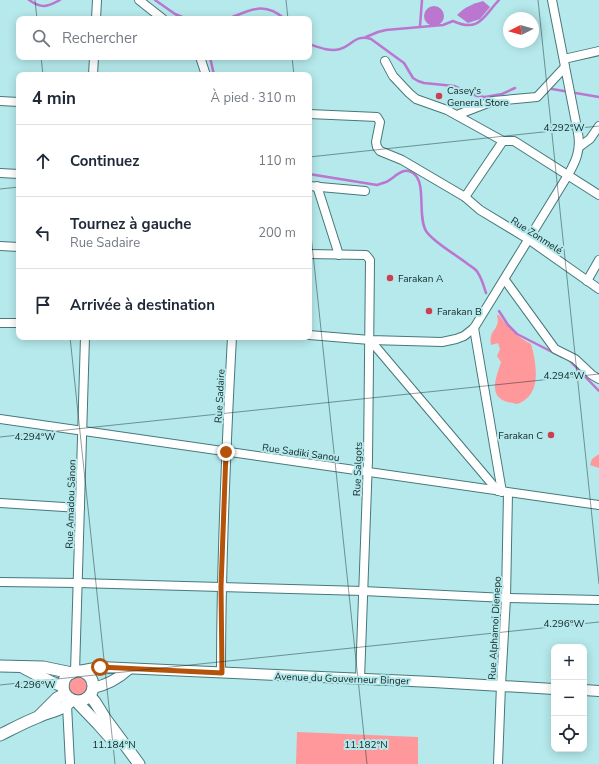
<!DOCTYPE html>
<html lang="fr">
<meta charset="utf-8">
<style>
:root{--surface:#fff;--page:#f2f2f3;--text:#1f2937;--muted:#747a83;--line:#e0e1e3}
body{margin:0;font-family:"Nunito Sans",sans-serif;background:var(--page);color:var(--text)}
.controls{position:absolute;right:12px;bottom:12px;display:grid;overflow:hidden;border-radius:8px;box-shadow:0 2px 10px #0003}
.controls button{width:36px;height:36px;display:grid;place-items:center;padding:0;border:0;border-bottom:1px solid var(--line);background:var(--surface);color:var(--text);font:20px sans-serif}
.compass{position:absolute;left:503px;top:12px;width:36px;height:36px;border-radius:50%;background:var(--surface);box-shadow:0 2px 10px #0003;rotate:264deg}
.stop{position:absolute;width:12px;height:12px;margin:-9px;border:3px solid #b45309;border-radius:50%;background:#fff}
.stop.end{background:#b45309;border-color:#fff;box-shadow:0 1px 4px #0008}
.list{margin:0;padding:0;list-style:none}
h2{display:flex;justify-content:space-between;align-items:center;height:52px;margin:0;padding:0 16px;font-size:17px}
h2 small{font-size:13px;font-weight:400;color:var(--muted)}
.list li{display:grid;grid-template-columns:26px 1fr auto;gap:12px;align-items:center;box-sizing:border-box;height:72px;padding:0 16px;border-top:1px solid var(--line)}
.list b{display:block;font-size:15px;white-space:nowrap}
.list p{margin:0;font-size:13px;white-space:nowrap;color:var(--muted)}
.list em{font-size:13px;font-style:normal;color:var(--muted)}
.icon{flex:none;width:22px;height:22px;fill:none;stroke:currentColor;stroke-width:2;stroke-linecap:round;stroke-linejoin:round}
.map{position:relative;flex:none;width:599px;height:764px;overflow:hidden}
.search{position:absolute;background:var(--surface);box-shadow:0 2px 10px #0003;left:16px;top:16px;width:296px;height:44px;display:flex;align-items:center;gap:10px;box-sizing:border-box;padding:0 14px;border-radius:8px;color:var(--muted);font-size:15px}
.panel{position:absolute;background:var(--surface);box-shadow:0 2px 10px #0003;left:16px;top:72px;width:296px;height:268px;border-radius:8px}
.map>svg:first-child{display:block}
</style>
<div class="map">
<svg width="599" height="764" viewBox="0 0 599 764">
<rect width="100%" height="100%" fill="#b5e9eb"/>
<g fill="#ff989b">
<path d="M497 315H499C508 328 517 337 531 344 535 358 540 382 530 395 527 399 521 403 517 404 512 403 505 402 501 399 489 391 498 373 501 362L497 356 500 349 498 343 491 345C488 328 501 331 497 315Z"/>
<polygon points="599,454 599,468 590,465 592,459"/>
<circle cx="78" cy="687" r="11"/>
<polygon points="297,732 418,737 418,764 296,764"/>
</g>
<g fill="#bb77cf">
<path d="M483 1 490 7 480 19 468 23 457 15C465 7 472 4 483 1Z"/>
<circle cx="434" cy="16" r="10"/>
</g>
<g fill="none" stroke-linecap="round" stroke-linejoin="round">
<g stroke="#bb77cf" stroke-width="2.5">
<path d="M29 0C42 9 47 7 60 0"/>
<polyline points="155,0 175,14 187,19"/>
<path d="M227 19C250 11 263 0 285 19"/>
<polyline points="420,26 422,0"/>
<path d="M366 37 378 32 386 30 443 25 453 21C479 33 483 17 499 0"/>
<path d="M309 44C318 47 330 52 340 49 353 45 355 34 371 39L404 63 413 78 418 81 424 83 454 86 477 96 485 97 502 94 515 88"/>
<polyline points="210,57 214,75"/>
<polyline points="552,89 599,97"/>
<path d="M309 174 377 185C380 184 383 183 386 182 395 178 402 166 413 173 427 182 417 216 426 231 434 243 457 255 469 265 472 267 477 270 478 273 482 279 484 287 486 293"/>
<polyline points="499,311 508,325 517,334 562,357"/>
<polyline points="569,360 599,391"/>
</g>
<g stroke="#47787a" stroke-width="10">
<g id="minor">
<polyline points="139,0 163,19"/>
<polyline points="96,19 97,0"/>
<polyline points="200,57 206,75"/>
<polyline points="564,59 599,51"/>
<polyline points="385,61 393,76 409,93 416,99 447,110 503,141"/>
<polyline points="93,75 94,57"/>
<polyline points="0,101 19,102"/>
<polyline points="309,114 377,117 380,122 376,142 377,147 380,151 402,160 465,197 480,210 528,239 599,289"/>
<polyline points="457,115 493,101 537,97 565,67"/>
<polyline points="579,147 590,139 599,126"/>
<polyline points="0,173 19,174"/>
<polyline points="309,186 365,191"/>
<polyline points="317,186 339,255"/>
<polyline points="465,197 503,141 514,141 599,195"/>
<polyline points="0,246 19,247"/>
<polyline points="309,254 366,255 370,260 368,460 360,679"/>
<polyline points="505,280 555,349 575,359 592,375 599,379"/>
<polyline points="587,281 599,260"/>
<polyline points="0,323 19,323"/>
<polyline points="474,328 502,492"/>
<path d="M309 335 370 340 442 342 456 339 464 336 474 328 568 175C576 161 581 150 578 133L552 0"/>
<polyline points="370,340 498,491"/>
<polyline points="0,419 599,505"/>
<polyline points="0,503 80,508"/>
<polyline points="0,582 78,583 363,591 506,598 599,600"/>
<polyline points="75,672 85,337"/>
<path d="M221 673C221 561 226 449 232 337"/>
<polyline points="67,705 70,764"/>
<polyline points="498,764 501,685 506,598 508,493"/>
</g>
</g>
<g stroke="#47787a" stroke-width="12">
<g id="tertiary">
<polyline points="79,671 100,667 433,682 554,689"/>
<path d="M93 688C107 685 119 678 129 669"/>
<polyline points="584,690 599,691"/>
</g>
</g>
<g stroke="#47787a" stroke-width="13">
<g id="secondary">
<polyline points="0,666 43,667 72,673"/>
<polyline points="24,668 51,682 63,686"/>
<circle cx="78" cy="686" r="15"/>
<polyline points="90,696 95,702 105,718 139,764"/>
<polyline points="76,701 98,724 115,743"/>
<polyline points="39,716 57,698 65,694"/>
<path d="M0 735C12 729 25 722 38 717 50 711 63 711 72 700"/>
</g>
</g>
<use href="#minor" stroke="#fff" stroke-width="8"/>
<use href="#tertiary" stroke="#fff" stroke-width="10"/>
<use href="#secondary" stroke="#fff" stroke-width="11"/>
</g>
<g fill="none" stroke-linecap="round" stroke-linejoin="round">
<polyline stroke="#b45309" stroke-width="5" points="100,667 222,673 221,587 226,452"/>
</g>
<path fill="none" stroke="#122627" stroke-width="1" stroke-opacity="0.45" d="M35 0 37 19M286 0 288 19M538 0 599 584M41 57 43 75M292 57 294 75M309 157 599 126M0 189 19 187M309 216 367 764M70 337 115 764M0 437 599 374M0 685 599 622"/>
<g fill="#ce3e50" stroke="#b5e9eb" stroke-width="1.5">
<circle cx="439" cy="96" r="4"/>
<circle cx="390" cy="278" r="4"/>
<circle cx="429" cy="311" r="4"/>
<circle cx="551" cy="435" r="4"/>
</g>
<g text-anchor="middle" stroke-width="4" stroke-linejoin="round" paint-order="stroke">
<g font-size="10" fill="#122627" stroke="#b5e9eb" text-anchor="start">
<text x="447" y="94">Casey's<tspan x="447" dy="12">General Store</tspan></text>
<text x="398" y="282">Farakan A</text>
<text x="437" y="315">Farakan B</text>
<text x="543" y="439" text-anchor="end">Farakan C</text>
</g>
<g font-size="10" fill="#122627" stroke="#b5e9eb">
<text transform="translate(537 235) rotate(33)" y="4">Rue Zonmelé</text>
<text transform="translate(219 396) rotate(-87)" y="4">Rue Sadaire</text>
<text transform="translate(301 452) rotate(8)" y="4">Rue Sadiki Sanou</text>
<text transform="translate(357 469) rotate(-88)" y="4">Rue Salgots</text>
<text transform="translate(70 504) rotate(-88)" y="4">Rue Amadou Sânon</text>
<text transform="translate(494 628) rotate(-87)" y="4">Rue Alphamoi Dienepo</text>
<text transform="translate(342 678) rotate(2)" y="4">Avenue du Gouverneur Binger</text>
</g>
</g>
<g font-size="10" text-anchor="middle" fill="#122627" stroke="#b5e9eb" stroke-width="4" stroke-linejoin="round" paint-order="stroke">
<text x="564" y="131">4.292°W</text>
<text x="564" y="379">4.294°W</text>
<text x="35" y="440">4.294°W</text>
<text x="564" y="627">4.296°W</text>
<text x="35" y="688">4.296°W</text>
<text x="114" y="748">11.184°N</text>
<text x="366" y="748">11.182°N</text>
</g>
</svg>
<div class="controls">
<button>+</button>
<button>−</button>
<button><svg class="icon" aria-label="locate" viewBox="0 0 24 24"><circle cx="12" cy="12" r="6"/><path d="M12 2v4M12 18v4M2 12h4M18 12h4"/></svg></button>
</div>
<svg class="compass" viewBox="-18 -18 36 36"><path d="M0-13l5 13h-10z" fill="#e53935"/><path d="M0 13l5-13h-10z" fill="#747a83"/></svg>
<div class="stop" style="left:100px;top:667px"></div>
<div class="stop end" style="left:226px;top:452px"></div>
<div class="search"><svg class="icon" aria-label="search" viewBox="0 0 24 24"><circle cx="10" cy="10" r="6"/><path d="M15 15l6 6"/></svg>Rechercher</div>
<section class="panel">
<h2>4 min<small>À pied · 310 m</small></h2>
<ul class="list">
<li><svg class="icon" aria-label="ahead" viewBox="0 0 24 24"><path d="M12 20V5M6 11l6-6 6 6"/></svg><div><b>Continuez</b></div><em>110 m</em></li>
<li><svg class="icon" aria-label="left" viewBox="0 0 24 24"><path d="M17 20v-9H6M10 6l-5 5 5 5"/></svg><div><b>Tournez à gauche</b><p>Rue Sadaire</p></div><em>200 m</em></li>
<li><svg class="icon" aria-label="arrive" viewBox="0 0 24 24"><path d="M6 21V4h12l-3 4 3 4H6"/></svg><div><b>Arrivée à destination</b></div></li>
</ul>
</section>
</div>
